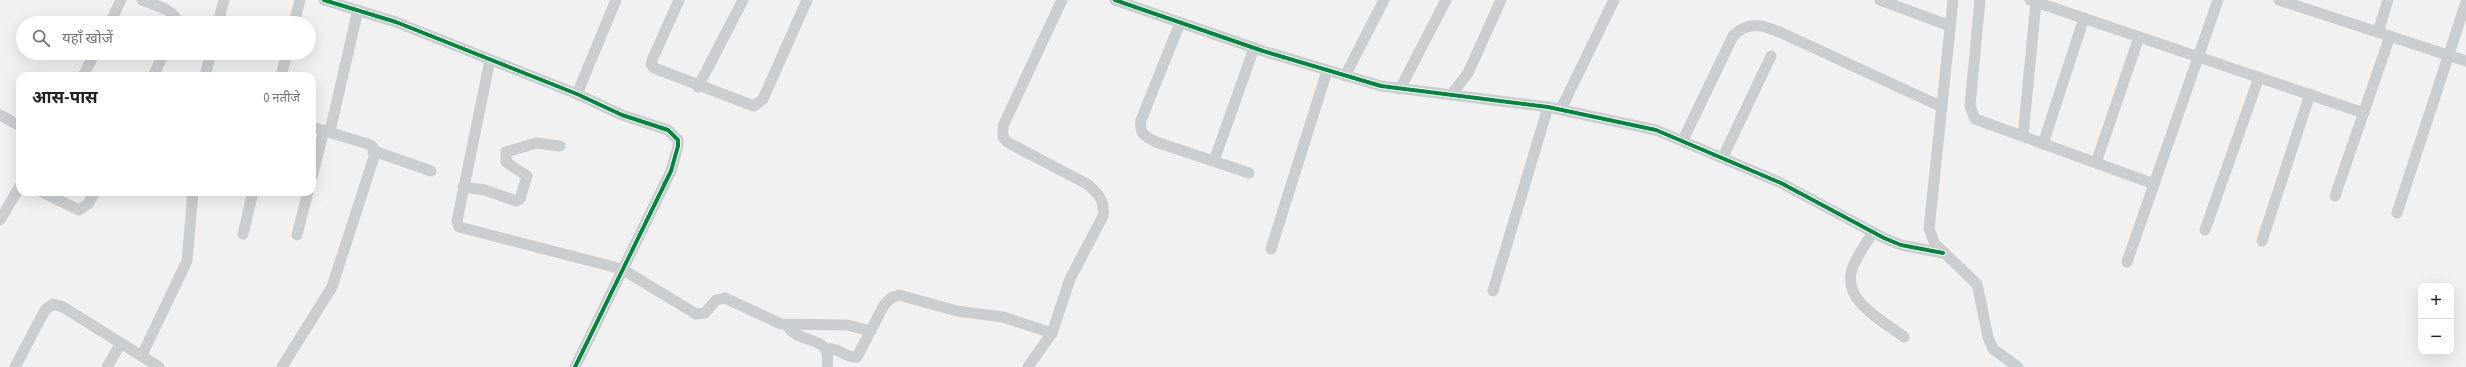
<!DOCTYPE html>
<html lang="hi">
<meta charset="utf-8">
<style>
:root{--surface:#fff;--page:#f2f2f2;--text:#222;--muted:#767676;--line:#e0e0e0}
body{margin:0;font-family:"Source Sans 3","Noto Sans Devanagari",sans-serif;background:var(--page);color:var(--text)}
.controls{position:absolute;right:12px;bottom:12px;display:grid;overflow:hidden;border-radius:8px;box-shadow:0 4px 16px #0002}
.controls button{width:36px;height:36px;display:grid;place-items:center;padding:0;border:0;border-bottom:1px solid var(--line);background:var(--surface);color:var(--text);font:20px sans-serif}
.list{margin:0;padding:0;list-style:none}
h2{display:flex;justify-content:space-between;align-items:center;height:52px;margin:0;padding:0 16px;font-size:17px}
h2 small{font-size:13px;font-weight:400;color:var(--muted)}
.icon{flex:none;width:22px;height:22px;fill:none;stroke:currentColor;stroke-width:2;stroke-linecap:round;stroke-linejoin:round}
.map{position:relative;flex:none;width:2466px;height:367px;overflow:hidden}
.search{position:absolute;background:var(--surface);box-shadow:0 4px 16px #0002;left:16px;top:16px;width:300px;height:44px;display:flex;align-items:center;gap:10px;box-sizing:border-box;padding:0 14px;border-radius:22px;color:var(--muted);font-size:15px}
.panel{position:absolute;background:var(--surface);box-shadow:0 4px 16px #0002;left:16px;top:72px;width:300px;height:124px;border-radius:12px}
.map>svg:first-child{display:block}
</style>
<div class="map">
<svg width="2466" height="367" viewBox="0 0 2466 367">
<rect width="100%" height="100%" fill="#f2f1f1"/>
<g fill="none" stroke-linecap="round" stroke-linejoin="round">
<g stroke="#caced1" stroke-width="11">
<path d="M142 0C153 5 176 9 177 23"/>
<polyline points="324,0 396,22 577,94 622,115 668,130 678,140 678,146 671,171 575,367"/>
<polyline points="679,0 653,58 651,64 654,68 754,106 763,99 807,0"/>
<polyline points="1115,0 1263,51 1381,86 1548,107 1656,130 1781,183 1884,238 1901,245 1943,253"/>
<polyline points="1880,0 1950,26"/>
<polyline points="1953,0 1929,229 1935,244 1977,284 1988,337 1993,349 2018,367"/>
<polyline points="1980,0 1970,106 1975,119 2154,184"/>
<polyline points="2030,0 2364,113"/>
<polyline points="2279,0 2466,61"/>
<polyline points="110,23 121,0"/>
<polyline points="218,23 224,0"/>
<polyline points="294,23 300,0"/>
<path d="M1180 23 1141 120C1139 133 1144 136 1156 142L1249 173"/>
<polyline points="2378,32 2388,0"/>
<polyline points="490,60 457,221 459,227 622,269 696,314 705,313 716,300 725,298 781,324 847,325 871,331"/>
<polyline points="83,76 95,53"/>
<polyline points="153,76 164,53"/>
<polyline points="205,76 211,53"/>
<polyline points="281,76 287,53"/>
<polyline points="1345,76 1384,0"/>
<polyline points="698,87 743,0"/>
<polyline points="1400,89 1446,0"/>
<polyline points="577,94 616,0"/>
<polyline points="1451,95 1468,73 1501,0"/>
<polyline points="1561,109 1614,0"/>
<polyline points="0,115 20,126"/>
<polyline points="330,131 358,10"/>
<polyline points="2023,136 2036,2"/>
<path d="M1683 140 1733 36C1750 19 1765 26 1784 34L1940 106"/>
<polyline points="2043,144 2084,18"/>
<polyline points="374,151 431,171"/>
<polyline points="1723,157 1771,56"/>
<polyline points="1214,161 1254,48"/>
<polyline points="2096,163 2139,37"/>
<polyline points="312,177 324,130"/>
<polyline points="463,187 485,190 516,201 520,199 527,176 506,162 506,152 536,143 560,146"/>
<polyline points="42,192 79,210 88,204 95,192"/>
<polyline points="2335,196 2390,36"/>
<polyline points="2397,213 2466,2"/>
<polyline points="0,220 20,186"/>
<polyline points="2205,230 2259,77"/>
<path d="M1873 232C1866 244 1854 259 1851 273 1845 303 1885 322 1904 337"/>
<polyline points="243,234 253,192"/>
<polyline points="297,235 308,192"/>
<polyline points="2262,241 2310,94"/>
<polyline points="1271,249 1327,71"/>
<polyline points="2127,262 2218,0"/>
<polyline points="1493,291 1548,107"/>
<path d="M787 325C799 347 833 332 827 367"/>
<path d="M827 349C839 347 847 359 857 357L884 305 891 298 899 295 957 311 1003 317 1052 333"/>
<polyline points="142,355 187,261 193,192"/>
<polyline points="15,367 45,310 53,304 63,307 159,367"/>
<polyline points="107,367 121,343"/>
<polyline points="282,367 332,287 374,157 373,147 368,144 312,127"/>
<path d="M1028 367 1052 333 1070 279 1103 216C1105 201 1099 194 1087 184L1007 142 1003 137V126L1062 0"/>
</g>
<g stroke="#fff" stroke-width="6">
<g id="cycleway">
<polyline points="324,0 396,22 577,94 622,115 668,130 678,140 678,146 671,171 575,367"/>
<polyline points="1115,0 1263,51 1381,86 1548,107 1656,130 1781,183 1884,238 1901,245 1943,253"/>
</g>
</g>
<use href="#cycleway" stroke="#00873e" stroke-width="4"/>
</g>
</svg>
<div class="controls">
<button>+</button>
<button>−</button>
</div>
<div class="search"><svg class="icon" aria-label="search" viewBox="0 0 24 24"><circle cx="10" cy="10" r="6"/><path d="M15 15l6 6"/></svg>यहाँ खोजें</div>
<section class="panel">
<h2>आस-पास<small>0 नतीजे</small></h2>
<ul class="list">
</ul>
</section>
</div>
